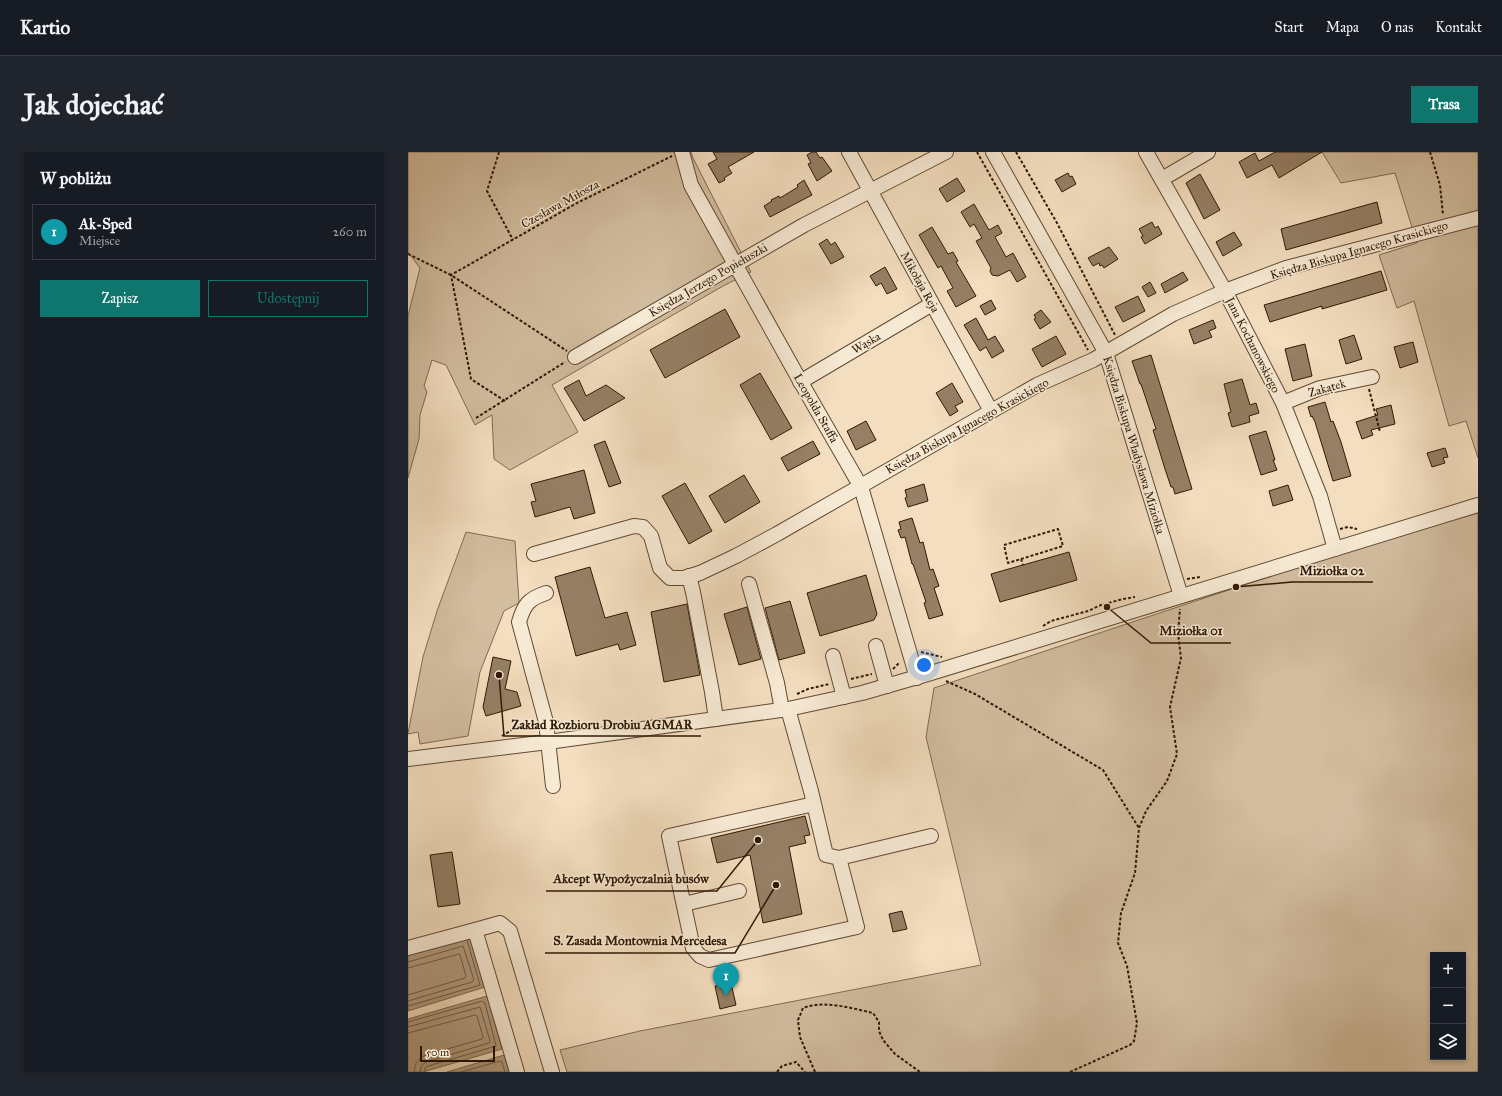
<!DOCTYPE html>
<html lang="pl">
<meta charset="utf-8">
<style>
:root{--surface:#171b24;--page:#20242c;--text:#f1f3f6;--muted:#9ea1a6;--line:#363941;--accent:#0f766e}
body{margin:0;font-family:"IM FELL Great Primer",serif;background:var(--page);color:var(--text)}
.controls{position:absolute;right:12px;bottom:12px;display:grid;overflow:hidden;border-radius:0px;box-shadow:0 2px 6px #0003}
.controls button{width:36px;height:36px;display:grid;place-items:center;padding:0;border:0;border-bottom:1px solid var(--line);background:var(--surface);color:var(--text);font:20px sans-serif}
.scale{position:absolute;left:12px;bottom:10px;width:75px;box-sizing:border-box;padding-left:4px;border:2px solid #301904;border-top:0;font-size:11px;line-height:14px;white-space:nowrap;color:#301904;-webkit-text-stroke:3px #f7ead5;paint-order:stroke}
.you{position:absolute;left:516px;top:513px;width:14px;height:14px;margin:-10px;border:3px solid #fff;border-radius:50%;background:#1a73e8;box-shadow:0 0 0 6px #1a73e833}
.badge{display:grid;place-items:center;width:26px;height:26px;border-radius:50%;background:var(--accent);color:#fff;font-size:13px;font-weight:700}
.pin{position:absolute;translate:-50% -33px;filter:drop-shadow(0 1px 2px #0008)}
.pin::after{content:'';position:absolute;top:21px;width:14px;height:12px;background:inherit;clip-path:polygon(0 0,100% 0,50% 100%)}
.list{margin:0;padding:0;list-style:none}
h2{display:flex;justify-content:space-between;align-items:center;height:52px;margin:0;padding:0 16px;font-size:17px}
h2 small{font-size:13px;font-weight:400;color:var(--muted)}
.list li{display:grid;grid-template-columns:26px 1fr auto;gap:12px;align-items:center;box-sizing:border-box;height:56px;margin:0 8px 8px;padding:0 8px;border:1px solid var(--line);border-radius:0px}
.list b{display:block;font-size:15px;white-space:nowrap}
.list p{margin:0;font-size:13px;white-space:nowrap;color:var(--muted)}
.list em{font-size:13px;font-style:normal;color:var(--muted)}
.actions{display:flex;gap:8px;padding:12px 16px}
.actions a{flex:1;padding:9px 0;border:1px solid var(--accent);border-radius:0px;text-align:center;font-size:14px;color:var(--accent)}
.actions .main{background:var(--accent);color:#fff}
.icon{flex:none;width:22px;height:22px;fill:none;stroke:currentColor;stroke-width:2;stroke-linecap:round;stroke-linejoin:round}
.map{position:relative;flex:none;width:1070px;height:920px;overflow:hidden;border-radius:0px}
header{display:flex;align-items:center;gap:24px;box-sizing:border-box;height:56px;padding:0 20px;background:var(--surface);border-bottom:1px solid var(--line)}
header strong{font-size:19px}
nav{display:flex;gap:22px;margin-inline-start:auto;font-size:14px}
.intro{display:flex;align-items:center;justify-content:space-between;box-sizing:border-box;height:96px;padding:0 24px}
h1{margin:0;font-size:28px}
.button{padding:10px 18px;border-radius:0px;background:var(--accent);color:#fff;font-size:14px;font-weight:700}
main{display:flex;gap:24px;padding:0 24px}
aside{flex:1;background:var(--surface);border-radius:0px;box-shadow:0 2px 6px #0003}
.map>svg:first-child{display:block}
</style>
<header>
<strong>Kartio</strong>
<nav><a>Start</a><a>Mapa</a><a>O nas</a><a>Kontakt</a></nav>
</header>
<div class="intro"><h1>Jak dojechać</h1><a class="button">Trasa</a></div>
<main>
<aside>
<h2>W pobliżu<small></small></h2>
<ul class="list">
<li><span class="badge" style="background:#0f9aa8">1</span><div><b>Ak-Sped</b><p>Miejsce</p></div><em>260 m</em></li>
</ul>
<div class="actions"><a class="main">Zapisz</a><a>Udostępnij</a></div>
</aside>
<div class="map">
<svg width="1070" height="920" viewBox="0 0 1070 920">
<rect width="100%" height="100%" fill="#f3debf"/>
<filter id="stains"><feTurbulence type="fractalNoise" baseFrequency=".005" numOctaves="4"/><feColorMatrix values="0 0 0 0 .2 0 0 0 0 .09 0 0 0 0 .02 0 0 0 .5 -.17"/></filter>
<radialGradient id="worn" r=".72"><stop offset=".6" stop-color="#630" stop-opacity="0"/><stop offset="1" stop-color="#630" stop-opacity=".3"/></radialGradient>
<g fill="#d2bd9f" stroke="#816b52" fill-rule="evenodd">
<polygon points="0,0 283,0 285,6 343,120 315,134 144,233 170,280 102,318 86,307 84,263 67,273 38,213 24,208 16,234 19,240 12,263 11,287 0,326 0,164 12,116 0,100"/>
<polygon points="914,0 1070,0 1070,306 1058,269 1041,274 1006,149 989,156 971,103 1009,91 987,21 933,31"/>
<path d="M1070 361V920H159L152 898 232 879 573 813 518 585 526 536 929 402ZM1025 803H1055V905H1025Z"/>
<polygon points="58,380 107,389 111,451 96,459 72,520 60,584 12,592 10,580 0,582 0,581 15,505 29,459"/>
</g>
<g fill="#b19b7f" stroke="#7d674e">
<polygon points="62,783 77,835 0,859 0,801"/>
<polygon points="79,844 94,897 15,920 0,920 0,867"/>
<polygon points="96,903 101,920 39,920"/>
</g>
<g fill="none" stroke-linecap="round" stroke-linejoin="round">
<g stroke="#705a42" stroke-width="1">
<polyline points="0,810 55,794 66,828 64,830 0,849"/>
<polyline points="0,816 51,802 52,803 58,824 57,826 0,843"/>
<polyline points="0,854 72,833 59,788"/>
<polyline points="0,870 74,849 77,851 88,894 20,914 17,916 17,920"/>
<polyline points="0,875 72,855 82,889 81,891 18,910 13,914 12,920"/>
<polyline points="0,881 67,863 69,864 75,885 74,887 15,904 8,911 6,920"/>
<polyline points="53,920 92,909 94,910 97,920"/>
</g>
</g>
<g fill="#957f65" stroke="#301904">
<polygon points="305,0 346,0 320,15 324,21 316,26 317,28 311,31 300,12 309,7"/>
<polygon points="404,0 408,0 412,6 414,5 424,19 409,29 400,12 403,11 399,3"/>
<polygon points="867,0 914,0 871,26 864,13 839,26 831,10 847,1 851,9"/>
<polygon points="660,21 662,25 664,24 668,32 654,40 647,28"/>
<polygon points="792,22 812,58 796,67 778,31"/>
<polygon points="549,26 557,39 539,50 531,37"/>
<polygon points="396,28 404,43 362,65 356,54 364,49 363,48 371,44 372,46 390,35 389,33"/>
<polygon points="969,50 974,71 878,98 873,77"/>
<polygon points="566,52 581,78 590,73 594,81 587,85 598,105 605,101 618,125 609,130 602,118 590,124 584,123 582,119 583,116 568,89 574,86 566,72 562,75 553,60"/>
<polygon points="744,70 747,76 750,74 754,82 737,92 733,85 735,84 731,77"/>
<polygon points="524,75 540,102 545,100 550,109 548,110 568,144 548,155 539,139 545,136 533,114 530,116 511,83"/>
<polygon points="826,80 834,93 815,104 808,90"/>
<polygon points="419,87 423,93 427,90 436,105 423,112 411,92"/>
<polygon points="701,95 710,107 696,116 694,113 692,114 691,111 685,114 680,106"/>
<polygon points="477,115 489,137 479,142 473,131 468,134 462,124"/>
<polygon points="973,119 979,138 914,157 914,154 862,170 856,153"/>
<polygon points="775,120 780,128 757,141 753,132"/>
<polygon points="742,130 748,141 740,145 734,135"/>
<polygon points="730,144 737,159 715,170 707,155"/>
<polygon points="583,148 588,157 577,163 572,154"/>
<polygon points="317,157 332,185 257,226 242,198"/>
<polygon points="633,158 643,170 632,177 626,167 628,166 626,163"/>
<polygon points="568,166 580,188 587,184 596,199 584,206 578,195 572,199 556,173"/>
<polygon points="805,168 808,176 801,179 804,185 786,192 781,178"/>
<polygon points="946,183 954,207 938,212 931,188"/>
<polygon points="648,184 658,202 634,215 624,197"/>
<polygon points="1005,190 1010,210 992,216 986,195"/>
<polygon points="897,192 904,224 885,229 877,197"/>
<polygon points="743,203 784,337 767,342 765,335 763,335 757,317 745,278 748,277 733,232 732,232 724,209"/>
<polygon points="352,221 384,276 363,288 332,233"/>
<polygon points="834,227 842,253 848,251 851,261 841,264 842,270 824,275 820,261 823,260 816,232"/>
<polygon points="171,228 178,244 198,233 217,246 176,269 156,236"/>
<polygon points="544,231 555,250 547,254 550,259 542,264 528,241"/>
<polygon points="917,250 923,270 925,269 933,290 943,324 925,329 907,270 904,264 903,265 900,255"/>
<polygon points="983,253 987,272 963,278 965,283 954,287 948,270 970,263 968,257"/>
<polygon points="458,269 468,288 448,298 439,279"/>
<polygon points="858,279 867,308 865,308 869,318 853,323 841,284"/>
<polygon points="197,289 213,331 201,335 186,293"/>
<polygon points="405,289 412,302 380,319 373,306"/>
<polygon points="1037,296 1040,305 1035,306 1037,311 1024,315 1019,301"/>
<polygon points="176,318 187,361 166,367 162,355 127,365 123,350 128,349 123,332"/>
<polygon points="336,323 352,350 317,371 301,344"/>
<polygon points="277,331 304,379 281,392 254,344"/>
<polygon points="516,332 520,349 500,355 497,346 499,345 497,338"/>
<polygon points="880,333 885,348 865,354 861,339"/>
<polygon points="504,366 512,391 515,390 522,418 525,417 531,434 526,436 535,463 521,467 516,451 518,450 505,412 504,412 497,385 493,386 490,378 493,377 491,370"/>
<polygon points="661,400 669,428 592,450 583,422"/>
<polygon points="182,415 197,466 219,460 228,493 212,498 210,492 168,504 147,425"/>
<polygon points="458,423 469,462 466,468 412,484 399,441"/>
<polygon points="382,449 397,501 371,508 357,456"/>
<polygon points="279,452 292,523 256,530 243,460"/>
<polygon points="339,455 353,507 331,513 316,462"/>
<polygon points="85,505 103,509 97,537 109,540 113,554 78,564 75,555"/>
<polygon points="397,664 402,683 396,684 398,691 381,695 394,762 355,771 342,703 309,711 303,686"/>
<polygon points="44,700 52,752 30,755 22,703"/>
<polygon points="494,759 499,777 485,780 481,762"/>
<polygon points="323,831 328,853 312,857 307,834"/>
</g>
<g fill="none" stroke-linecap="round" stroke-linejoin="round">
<g stroke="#614a33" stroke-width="16">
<g id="minor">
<polyline points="274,0 283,33 391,227 453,335 509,526"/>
<polyline points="441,0 583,259"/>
<polyline points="585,0 698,201 773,444"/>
<polyline points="738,0 817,139 875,251 912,344 927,397"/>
<polyline points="754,27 800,0"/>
<polyline points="167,205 396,73 538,0"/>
<polyline points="392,230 524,152"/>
<polyline points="875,251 912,236 964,225"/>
<polyline points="126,402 226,374 235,375 243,384 252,416 262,426 276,426 292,421 328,404 369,382 629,233 685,208 765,162 817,139 878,116 1070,66"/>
<polyline points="281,424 285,440 304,540 308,567"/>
<polyline points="341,432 369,531 374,558"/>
<path d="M138 441C120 447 116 453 111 470L138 570 145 634"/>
<polyline points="468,494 479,534"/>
<polyline points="425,504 436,545"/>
<polyline points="380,557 403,639 418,703 431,706 449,775 301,808 292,804 285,796 261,684 406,652"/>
<polyline points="0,607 140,590 380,557 454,541 523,521 1070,353"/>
<polyline points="431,706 523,684"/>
<polyline points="276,752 331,739"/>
<polyline points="67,778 92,771 102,779 144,920"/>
<polyline points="0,796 67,778 109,920"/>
</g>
</g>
<g stroke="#301904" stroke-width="2" stroke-dasharray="3 2" stroke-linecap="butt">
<polyline points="91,0 79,39 105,88"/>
<polyline points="569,0 680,198"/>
<polyline points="608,0 649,71 707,183"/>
<polyline points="1022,0 1032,33 1035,63"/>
<polyline points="0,102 43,123 159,199"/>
<polyline points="961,237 972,280"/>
<polyline points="97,249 63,227 43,123 169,51 264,4"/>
<polyline points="68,266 157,210"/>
<polyline points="932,377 940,375 949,377"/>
<polyline points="613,407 655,394 650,377 596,393 600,411 613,407 615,413"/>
<polyline points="779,427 792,425"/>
<polyline points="635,474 643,469 680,459 693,453 715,447 727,445"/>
<polyline points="513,500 534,505"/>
<polyline points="485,517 492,510"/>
<polyline points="443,527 464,522"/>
<polyline points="538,529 567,542 695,618 731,676"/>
<polyline points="389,542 400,537 421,532"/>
<polyline points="148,569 163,574"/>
<polyline points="94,584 110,574 126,571"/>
<polyline points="369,920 374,914 388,910 397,920"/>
<path d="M407 920 392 885 390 868 395 856C416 848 443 856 465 861L471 870V879L475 888 487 902 512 920"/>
<polyline points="662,920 722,893 726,889 729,871 719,814 710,791 713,761 727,721 731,676 738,659 759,629 769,602 762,555 773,506 770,481 772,457"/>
</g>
<use href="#minor" stroke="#f7ead5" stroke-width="14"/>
</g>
<g text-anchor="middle" stroke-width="3" stroke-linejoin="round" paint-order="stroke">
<g font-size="12" fill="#301904" stroke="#f7ead5">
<text transform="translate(152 52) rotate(-29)" y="4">Czesława Miłosza</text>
<text transform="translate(951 98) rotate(-16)" y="4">Księdza Biskupa Ignacego Krasickiego</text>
<text transform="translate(300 128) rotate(-30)" y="4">Księdza Jerzego Popiełuszki</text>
<text transform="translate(512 130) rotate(61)" y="4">Mikołaja Reja</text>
<text transform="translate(458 191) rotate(-30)" y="4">Wąska</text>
<text transform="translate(845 193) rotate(63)" y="4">Jana Kochanowskiego</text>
<text transform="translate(919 236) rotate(-16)" y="4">Zakątek</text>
<text transform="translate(408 256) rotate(60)" y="4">Leopolda Staffa</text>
<text transform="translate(559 274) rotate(-29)" y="4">Księdza Biskupa Ignacego Krasickiego</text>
<text transform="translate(726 293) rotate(73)" y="4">Księdza Biskupa Władysława Miziołka</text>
</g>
</g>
<path fill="none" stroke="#301904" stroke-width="1.5" d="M828 435L884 430H965M699 455L743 491H823M91 523L96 584H293M350 688L309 739H138M368 733L327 801H137"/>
<g fill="#301904" stroke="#f7ead5" stroke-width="1.5">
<circle cx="828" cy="435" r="4"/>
<circle cx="699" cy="455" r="4"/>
<circle cx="91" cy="523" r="4"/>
<circle cx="350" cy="688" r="4"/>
<circle cx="368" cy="733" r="4"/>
</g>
<g font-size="13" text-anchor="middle" font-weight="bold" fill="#301904" stroke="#f7ead5" stroke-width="3" stroke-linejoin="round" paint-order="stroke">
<text x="924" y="423">Miziołka 02</text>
<text x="783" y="483">Miziołka 01</text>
<text x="194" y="577">Zakład Rozbioru Drobiu AGMAR</text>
<text x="223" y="731">Akcept Wypożyczalnia busów</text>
<text x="232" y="793">S. Zasada Montownia Mercedesa</text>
</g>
<rect width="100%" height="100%" filter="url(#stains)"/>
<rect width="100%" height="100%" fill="url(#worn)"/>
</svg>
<div class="controls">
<button>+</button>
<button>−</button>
<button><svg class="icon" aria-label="layers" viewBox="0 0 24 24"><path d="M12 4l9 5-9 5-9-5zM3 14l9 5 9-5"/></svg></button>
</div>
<div class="scale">50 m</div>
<div class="you"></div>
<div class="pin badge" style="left:318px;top:844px;background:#0f9aa8">1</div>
</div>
</main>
